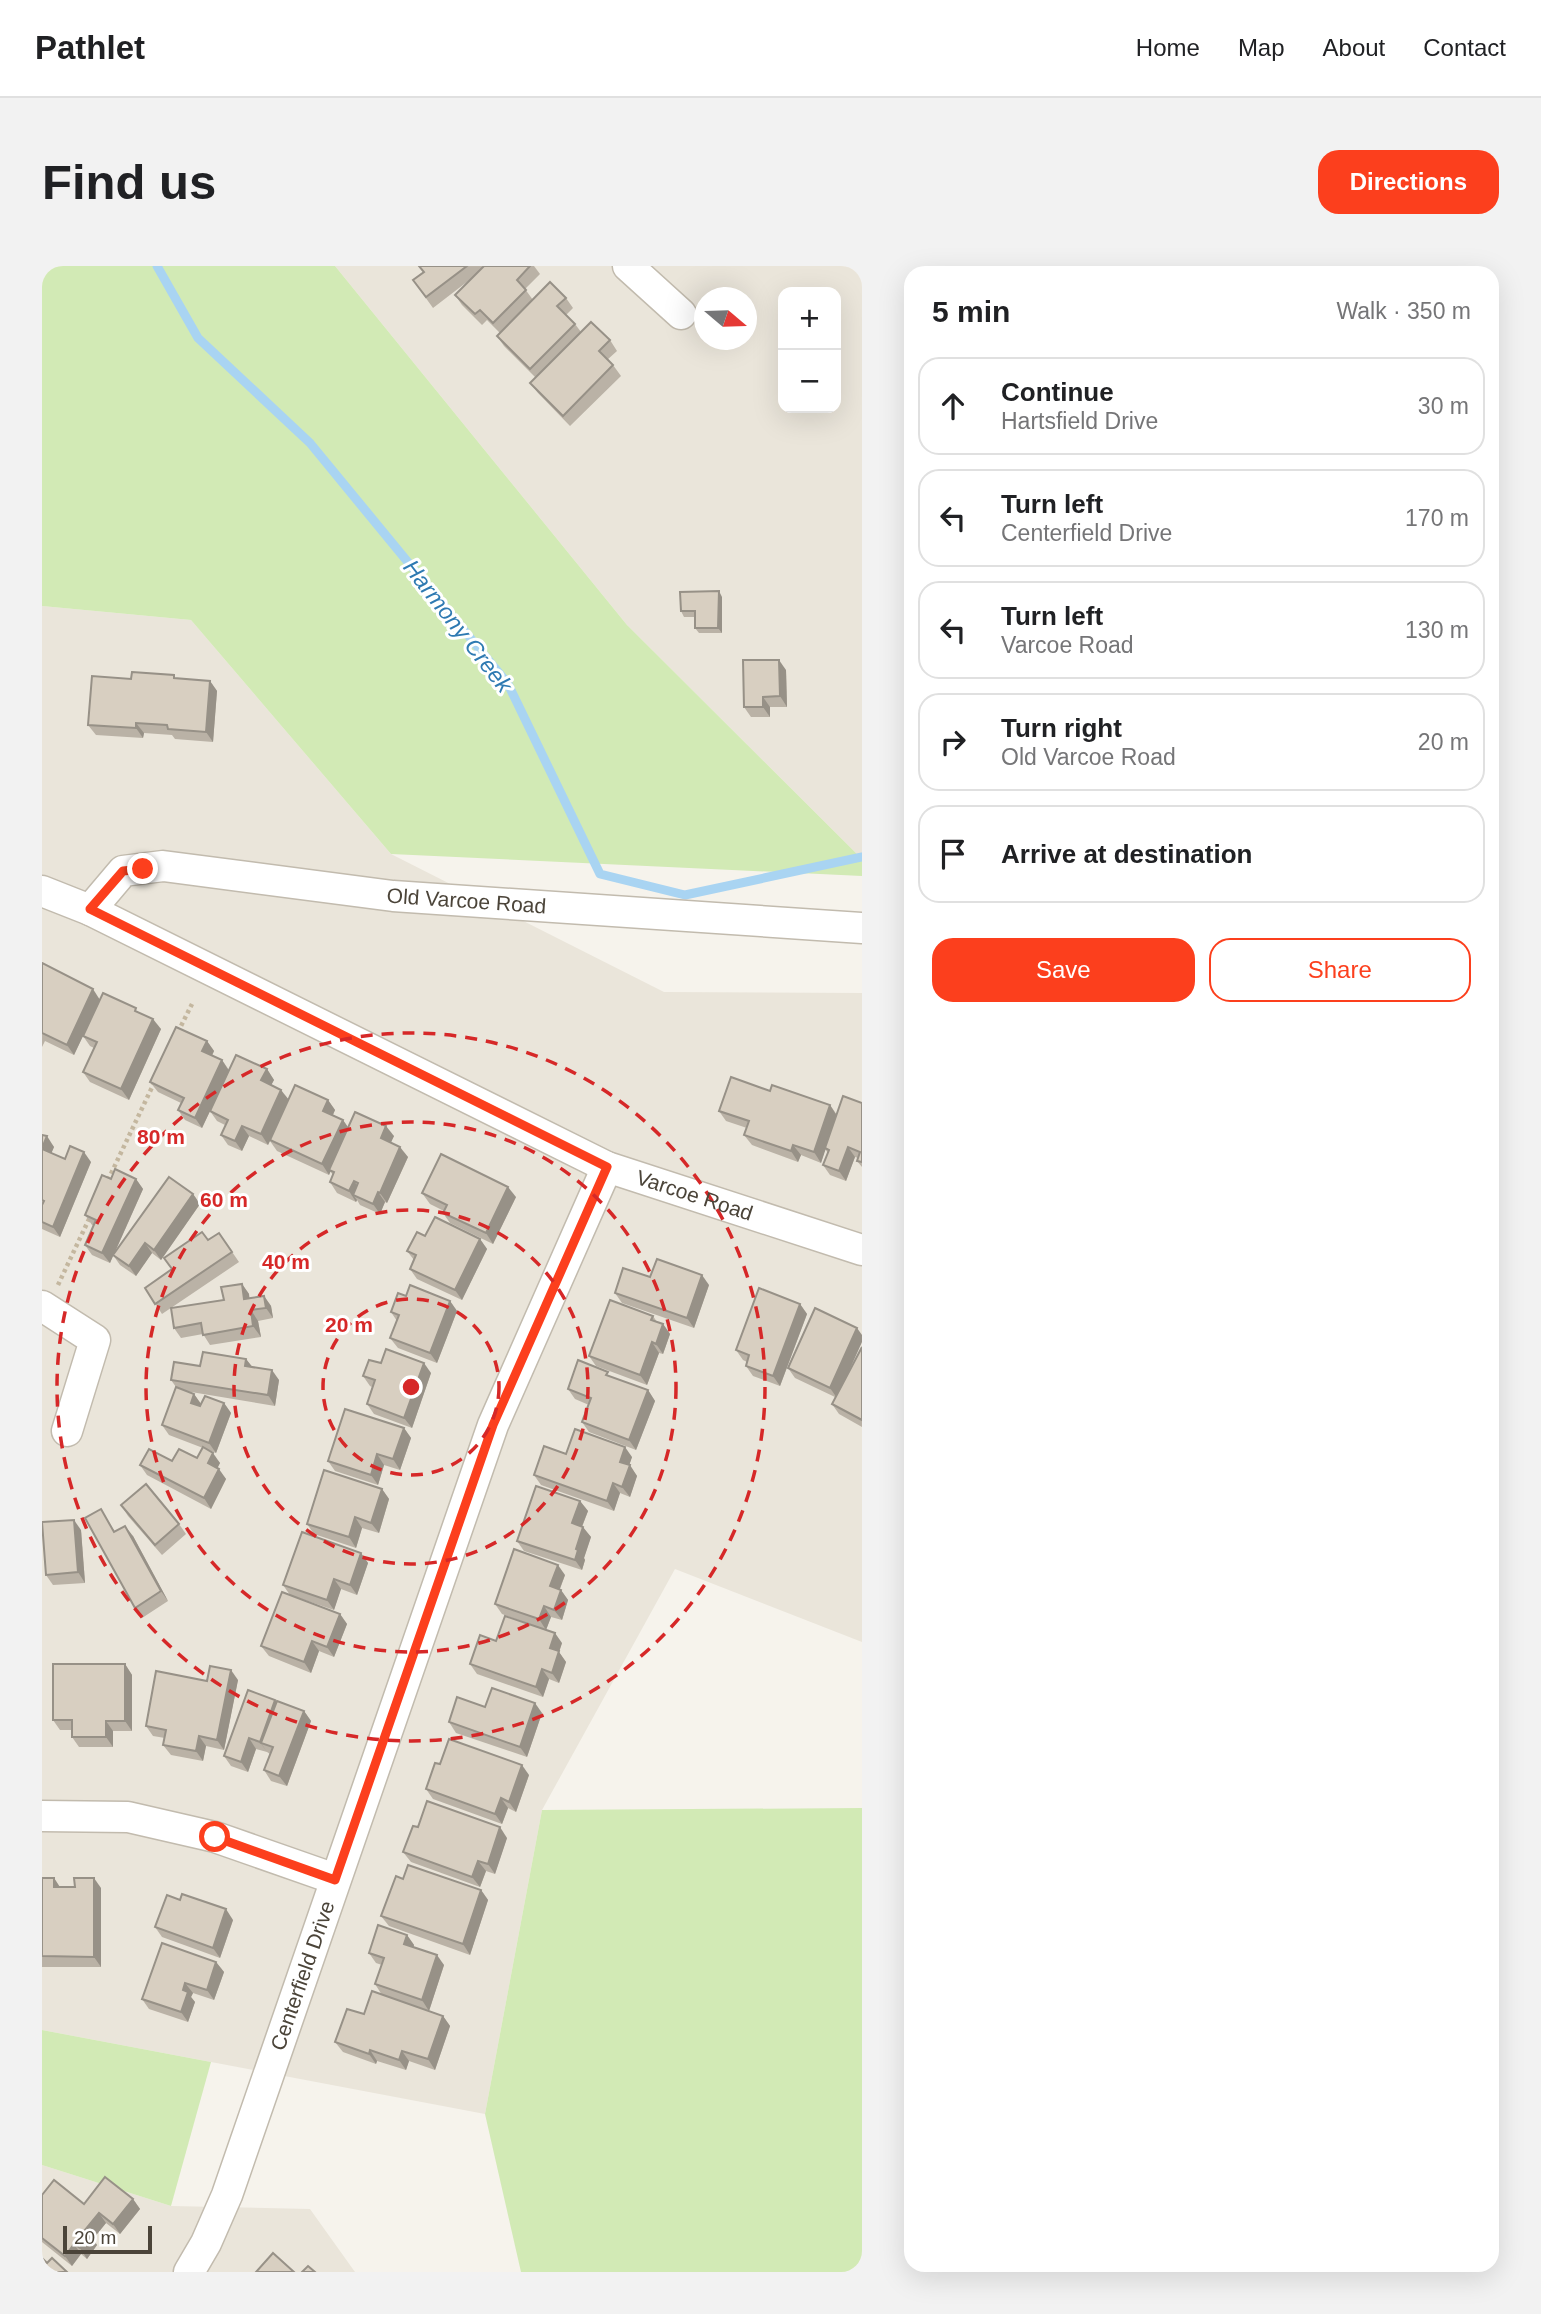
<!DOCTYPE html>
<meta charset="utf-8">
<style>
:root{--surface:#fff;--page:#f2f2f2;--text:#202124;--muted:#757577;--line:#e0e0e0;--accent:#fc3f1d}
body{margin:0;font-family:Helvetica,sans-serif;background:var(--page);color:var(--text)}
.controls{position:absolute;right:21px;top:21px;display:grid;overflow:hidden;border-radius:14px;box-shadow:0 7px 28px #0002}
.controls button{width:63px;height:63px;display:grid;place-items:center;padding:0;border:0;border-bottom:2px solid var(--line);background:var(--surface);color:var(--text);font:35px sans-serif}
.compass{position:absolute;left:652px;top:21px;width:63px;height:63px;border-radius:50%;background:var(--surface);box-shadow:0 7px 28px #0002;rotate:109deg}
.scale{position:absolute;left:21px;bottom:18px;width:89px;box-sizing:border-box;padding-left:7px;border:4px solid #4b4439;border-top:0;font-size:19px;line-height:24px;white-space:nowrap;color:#4b4439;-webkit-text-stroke:5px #fff;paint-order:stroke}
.stop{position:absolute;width:21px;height:21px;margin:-16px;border:5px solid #fc3f1d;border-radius:50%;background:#fff}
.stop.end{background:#fc3f1d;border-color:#fff;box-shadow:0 2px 7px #0008}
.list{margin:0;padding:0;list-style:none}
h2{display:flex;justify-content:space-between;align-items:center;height:91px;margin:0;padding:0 28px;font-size:30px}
h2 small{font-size:23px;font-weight:400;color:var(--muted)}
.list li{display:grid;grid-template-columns:46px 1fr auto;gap:21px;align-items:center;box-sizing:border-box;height:98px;margin:0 14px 14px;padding:0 14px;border:2px solid var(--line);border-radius:21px}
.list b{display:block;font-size:26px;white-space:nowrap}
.list p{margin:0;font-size:23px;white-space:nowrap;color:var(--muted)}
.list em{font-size:23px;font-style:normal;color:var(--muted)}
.actions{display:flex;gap:14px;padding:21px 28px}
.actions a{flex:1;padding:16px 0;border:2px solid var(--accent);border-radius:21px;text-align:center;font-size:24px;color:var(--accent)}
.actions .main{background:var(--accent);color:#fff}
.icon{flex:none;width:38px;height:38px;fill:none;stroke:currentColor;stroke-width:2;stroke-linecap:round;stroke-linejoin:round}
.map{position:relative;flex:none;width:820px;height:2006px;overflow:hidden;border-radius:21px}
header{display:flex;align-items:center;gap:42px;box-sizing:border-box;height:98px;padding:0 35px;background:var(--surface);border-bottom:2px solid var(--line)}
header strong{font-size:33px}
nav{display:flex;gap:38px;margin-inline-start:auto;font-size:24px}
.intro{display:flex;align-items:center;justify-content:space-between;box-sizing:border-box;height:168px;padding:0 42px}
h1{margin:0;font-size:49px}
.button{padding:18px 32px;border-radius:21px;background:var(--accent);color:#fff;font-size:24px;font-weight:700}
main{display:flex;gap:42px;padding:0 42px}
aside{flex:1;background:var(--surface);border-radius:21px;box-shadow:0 7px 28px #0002}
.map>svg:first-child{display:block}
</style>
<header>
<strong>Pathlet</strong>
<nav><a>Home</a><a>Map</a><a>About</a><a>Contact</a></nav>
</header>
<div class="intro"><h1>Find us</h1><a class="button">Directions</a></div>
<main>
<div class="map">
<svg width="820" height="2006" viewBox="0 0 820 2006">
<rect width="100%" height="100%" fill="#f6f3ec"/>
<g fill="#eae5da" fill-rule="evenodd">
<path d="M293 0H820V593L585 359ZM741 26H794V142H741ZM662 32H704V74H662Z"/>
<polygon points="0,340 149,354 349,588 622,726 820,727 820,1376 633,1303 500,1544 443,1848 0,1764"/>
<polygon points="0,1899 129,1940 268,1943 313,2006 0,2006"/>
</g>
<g fill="#d2eab5">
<polygon points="0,0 293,0 585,359 820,593 820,610 349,588 149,354 0,340"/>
<polygon points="820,1542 820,2006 479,2006 443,1848 500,1544"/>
<polygon points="0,1764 169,1796 129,1940 0,1899"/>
</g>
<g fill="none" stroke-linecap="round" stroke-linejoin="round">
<polyline stroke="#a9d4f2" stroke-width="9" points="115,0 156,72 268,177 466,418 558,608 643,629 820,591"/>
<g stroke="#c2bbae" stroke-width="33">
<g id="street">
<polyline points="586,0 639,48"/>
<path id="s1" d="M0 625 48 644 565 901 820 984"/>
<path id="s2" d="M48 644 81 605 121 600 351 630 820 662"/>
<polyline points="0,1040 53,1074 25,1165"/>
<polyline points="0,1550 86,1551 173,1571 293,1613"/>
<path id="s3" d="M147 2006 164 1977 185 1929 451 1159 565 901"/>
</g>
</g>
<g stroke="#c4b79f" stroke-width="4.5" stroke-dasharray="3.5 3.5" stroke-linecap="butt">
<polyline points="136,766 150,738"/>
<polyline points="66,914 113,815"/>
<polyline points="16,1019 48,951"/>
</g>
<use href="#street" stroke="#fff" stroke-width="30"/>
</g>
<g fill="#bab2a6">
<polygon points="376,0 492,0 498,8 483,23 491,34 524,32 531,42 524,49 533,58 539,66 568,74 575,85 565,94 571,99 579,110 528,160 496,127 488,117 494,112 462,80 455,70 458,67 445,54 440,59 420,39 413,29 430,12 391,42 371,14 381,6"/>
<polygon points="680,331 680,367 657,367 653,362 653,351 642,351 639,345"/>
<polygon points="744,404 745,441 728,441 728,451 709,451 702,441"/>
<polygon points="89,413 135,413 168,415 175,425 171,476 133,473 130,469 102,467 101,472 54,469 46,459"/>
<polygon points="0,698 58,734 97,747 119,763 87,834 48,816 41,806 52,782 48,780 41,770 57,736 32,789 3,775 0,781"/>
<polygon points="165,775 172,785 170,790 180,794 187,804 225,803 232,814 229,819 246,833 286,834 293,844 291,849 301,854 306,862 352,870 348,877 366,891 345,937 343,936 338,948 318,939 315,934 314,936 295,927 288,916 291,909 288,905 287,909 235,885 228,875 226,879 207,870 200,885 186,879 179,869 183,859 175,855 168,845 176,828 160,862 143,854 136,844 139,837 116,826 108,816"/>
<polygon points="728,825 788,839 795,849 820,837 820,901 815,895 816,892 813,891 804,915 788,909 781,899 786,887 783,883 779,897 759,889 756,896 710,879 702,869 705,862 684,855 677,845"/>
<polygon points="0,869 12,881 9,887 23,893 49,896 18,971 0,963"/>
<polygon points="69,913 94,913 101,923 73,986 151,928 158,938 119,994 110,987 94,1010 78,999 71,989 68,997 50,989 43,979 52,960 50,959 43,949"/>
<polygon points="380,927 474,931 451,978 408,957 401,947 402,945 388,938"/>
<polygon points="177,967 197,996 120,1048 103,1022 130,1003"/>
<polygon points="383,970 438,973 445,983 420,1034 375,1013 368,1003 372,994 365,985"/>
<polygon points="608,1011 667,1019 652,1062 580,1037 573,1027"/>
<polygon points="200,1018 207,1028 207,1032 222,1030 229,1040 231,1052 216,1055 219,1071 168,1079 161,1068 139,1072 132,1062 182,1034"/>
<polygon points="364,1030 408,1035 415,1045 395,1097 356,1082 348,1072 355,1055 349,1046"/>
<polygon points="758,1038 765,1048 738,1120 711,1110 704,1100 705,1096 701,1094 694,1084"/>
<polygon points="611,1050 615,1056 621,1058 628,1068 621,1088 617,1087 605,1119 554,1100 547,1090"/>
<polygon points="820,1081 820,1161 797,1148 790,1138 793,1131 753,1112 746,1102 804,1111"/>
<polygon points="204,1093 210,1101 237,1114 233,1140 143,1125 152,1128 159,1138 182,1137 189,1147 174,1187 164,1183 178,1197 175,1202 184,1213 169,1243 105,1209 98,1199 155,1192 161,1182 127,1169 120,1159 134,1121 129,1114 158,1100"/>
<polygon points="339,1097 389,1107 370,1162 332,1148 325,1138 330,1121 328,1120 321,1110"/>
<polygon points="569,1111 606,1124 613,1135 594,1184 547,1166 540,1156 547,1139 533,1133 526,1123"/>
<polygon points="362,1162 369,1172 358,1204 342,1199 336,1219 293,1205 286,1195"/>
<polygon points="524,1188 590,1191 587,1199 595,1210 588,1231 578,1227 572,1245 499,1219 492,1209"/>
<polygon points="340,1223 347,1233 337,1267 320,1262 314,1282 272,1268 265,1258"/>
<polygon points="538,1235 546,1245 540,1261 549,1271 542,1292 543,1294 540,1304 482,1285 475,1275"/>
<polygon points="79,1239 137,1258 144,1268 120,1289 86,1250"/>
<polygon points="59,1243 73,1266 91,1270 126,1335 100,1352 93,1342"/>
<polygon points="39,1264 43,1317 11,1319 4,1309"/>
<polygon points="319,1287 326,1297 315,1329 299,1323 292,1344 248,1329 241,1319"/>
<polygon points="523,1309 518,1323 526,1334 520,1354 509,1351 504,1364 460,1348 453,1338"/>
<polygon points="298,1348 305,1358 292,1391 277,1385 269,1407 227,1390 219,1380"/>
<polygon points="454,1375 520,1377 517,1386 524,1396 517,1417 507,1413 501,1431 435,1408 428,1398"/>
<polygon points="83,1398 90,1409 90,1465 71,1465 71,1481 37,1481 30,1471 30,1464 18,1464 11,1454"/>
<polygon points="196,1414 182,1484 164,1480 161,1495 129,1489 121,1479 123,1472 111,1470 104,1460 165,1415"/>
<polygon points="233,1434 234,1436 262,1445 269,1455 245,1520 229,1515 222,1504 228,1488 225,1486 214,1483 206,1506 189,1500 182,1490"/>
<polygon points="443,1441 500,1447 485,1491 414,1467 407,1456"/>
<polygon points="398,1498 487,1509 474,1546 466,1542 460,1558 391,1533 384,1523"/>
<polygon points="376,1561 465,1572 453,1608 444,1605 438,1621 369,1596 361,1586"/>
<polygon points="0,1612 12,1612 18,1621 59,1622 59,1701 0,1701"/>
<polygon points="361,1613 439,1624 446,1634 428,1689 347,1660 339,1650"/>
<polygon points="191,1654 178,1692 120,1671 113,1661"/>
<polygon points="365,1669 372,1679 371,1681 402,1699 387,1745 340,1729 333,1718 340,1699 334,1697 327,1687"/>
<polygon points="174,1696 182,1706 172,1734 151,1727 149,1731 153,1736 146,1756 107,1743 100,1733"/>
<polygon points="322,1748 401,1750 408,1760 393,1804 367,1795 364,1804 335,1795 334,1798 301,1786 293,1776"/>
<polygon points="0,1929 42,1938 91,1933 98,1943 78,1968 64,1957 51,1973 55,1979 45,1993 39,1988 30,2000 0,1976"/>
</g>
<g fill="#979187">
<polygon points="677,325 680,331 680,367 676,362"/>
<polygon points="737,394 744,404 745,441 738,430"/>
<polygon points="168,415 175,425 171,476 164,466"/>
<polygon points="721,431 728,441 728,451 721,441"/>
<polygon points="94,457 102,467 101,472 94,462"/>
<polygon points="51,723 58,734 32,789 25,779"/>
<polygon points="111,753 119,763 87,834 79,823"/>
<polygon points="165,775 172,785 167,795 160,785"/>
<polygon points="180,794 187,805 160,862 153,852"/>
<polygon points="225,803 232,814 226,825 219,814"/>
<polygon points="239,824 247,834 226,879 219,868"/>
<polygon points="286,834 293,844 288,855 281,845"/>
<polygon points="788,839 795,850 779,897 772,886"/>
<polygon points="301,854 308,864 287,909 280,898"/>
<polygon points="200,860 207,870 200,885 193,875"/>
<polygon points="344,860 352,870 346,883 339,872"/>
<polygon points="5,870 12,881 7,893 0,884"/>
<polygon points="751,879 759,889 756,896 749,885"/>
<polygon points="358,881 366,891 345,937 338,927"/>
<polygon points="806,881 813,891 804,915 797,905"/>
<polygon points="42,886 49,896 18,971 11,961"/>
<polygon points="94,913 101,923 68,997 60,987"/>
<polygon points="312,915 319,925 311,929 315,934 314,936 307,925"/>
<polygon points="466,921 474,931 451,978 444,967"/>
<polygon points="336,926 343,936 338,948 331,938"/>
<polygon points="151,928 158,938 119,994 112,984"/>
<polygon points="438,973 445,983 420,1034 413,1024"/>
<polygon points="103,977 110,987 94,1010 87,1000"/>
<polygon points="660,1009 667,1019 652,1062 645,1052"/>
<polygon points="200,1018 207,1028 209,1043 202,1033"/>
<polygon points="222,1030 229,1040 231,1052 224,1042"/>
<polygon points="408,1035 415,1045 395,1097 388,1087"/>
<polygon points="758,1038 765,1048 738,1120 731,1110"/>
<polygon points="209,1044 216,1055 219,1071 211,1060"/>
<polygon points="621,1058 628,1068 621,1088 614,1078"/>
<polygon points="815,1062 820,1069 820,1076 795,1132 788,1122"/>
<polygon points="610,1076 617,1087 605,1119 598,1109"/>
<polygon points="204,1093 212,1103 203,1100"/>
<polygon points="382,1097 389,1107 370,1162 362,1152"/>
<polygon points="230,1104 237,1114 233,1140 226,1129"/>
<polygon points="606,1124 613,1135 594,1184 587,1174"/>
<polygon points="152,1128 159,1138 156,1147 149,1137"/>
<polygon points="182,1137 189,1147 174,1187 167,1177"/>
<polygon points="362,1162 369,1172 358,1204 351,1193"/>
<polygon points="583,1181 590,1191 585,1206 578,1196"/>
<polygon points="171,1187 178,1197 173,1207 166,1197"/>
<polygon points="335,1188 342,1199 336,1219 329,1209"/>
<polygon points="588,1199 595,1210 588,1231 580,1221"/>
<polygon points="177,1203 184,1213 169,1243 162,1232"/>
<polygon points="571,1217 578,1227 572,1245 565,1235"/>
<polygon points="340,1223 347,1233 337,1267 329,1257"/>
<polygon points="538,1235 546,1245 537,1268 530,1257"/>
<polygon points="313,1251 320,1262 314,1282 307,1271"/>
<polygon points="32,1254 39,1264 43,1317 36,1306"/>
<polygon points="83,1260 91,1270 126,1335 119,1325"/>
<polygon points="541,1261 549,1271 542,1292 543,1294 540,1304 533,1294 534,1283"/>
<polygon points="319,1287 326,1297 315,1329 308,1319"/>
<polygon points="516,1299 523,1309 515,1330 508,1320"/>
<polygon points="292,1313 299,1323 292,1344 285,1334"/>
<polygon points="519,1324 526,1334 520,1354 512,1344"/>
<polygon points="502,1340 509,1351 504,1364 497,1353"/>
<polygon points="298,1348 305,1358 292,1391 285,1381"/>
<polygon points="513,1367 520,1377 517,1386 524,1396 517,1417 510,1407 508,1382"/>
<polygon points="270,1375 277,1385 269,1407 262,1396"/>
<polygon points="83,1398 90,1409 90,1465 83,1455"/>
<polygon points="500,1403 507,1413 501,1431 494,1421"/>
<polygon points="189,1404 196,1414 182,1484 175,1474"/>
<polygon points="233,1434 240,1444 219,1477 225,1486 218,1476"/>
<polygon points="493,1437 500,1447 485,1491 478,1481"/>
<polygon points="262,1445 269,1455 245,1520 237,1510"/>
<polygon points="64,1455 71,1465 71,1481 64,1471"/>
<polygon points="157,1470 164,1480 161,1495 154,1485"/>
<polygon points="207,1472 214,1483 206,1506 199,1496"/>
<polygon points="480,1499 487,1509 474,1546 467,1536"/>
<polygon points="459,1532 466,1542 460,1558 453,1548"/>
<polygon points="458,1561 465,1572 453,1608 446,1598"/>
<polygon points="436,1595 444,1605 438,1621 430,1611"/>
<polygon points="12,1612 19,1623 12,1621"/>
<polygon points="52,1612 59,1622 59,1701 52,1691"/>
<polygon points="439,1624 446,1634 428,1689 421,1678"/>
<polygon points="184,1643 191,1654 178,1692 171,1682"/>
<polygon points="365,1669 372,1679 369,1688 362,1678"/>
<polygon points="395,1689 402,1699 387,1745 380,1734"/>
<polygon points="174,1696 182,1706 172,1734 165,1724"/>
<polygon points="143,1717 151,1727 149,1731 153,1736 146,1756 139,1746 141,1724"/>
<polygon points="401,1750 408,1760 393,1804 386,1793"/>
<polygon points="328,1784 335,1795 334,1798 327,1788"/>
<polygon points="360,1785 367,1795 364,1804 357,1794"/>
<polygon points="91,1933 98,1943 78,1968 71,1958"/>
<polygon points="57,1947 64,1957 51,1973 55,1979 45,1993 38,1982 43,1964"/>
<polygon points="32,1978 39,1988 30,2000 23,1990"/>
</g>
<g fill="#d8cfc1" stroke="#979187" stroke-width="2">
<polygon points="377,0 425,0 384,31 371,14 382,6"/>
<polygon points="442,0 488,0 475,14 484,24 451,57 438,44 433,48 413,29"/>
<polygon points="508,16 524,32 515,40 533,58 488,103 455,70"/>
<polygon points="549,56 568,74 557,85 571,99 521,150 488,117"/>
<polygon points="677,325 676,362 653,362 653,345 639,345 638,326"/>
<polygon points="701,394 737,394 738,430 721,431 721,441 702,441"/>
<polygon points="90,406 132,409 132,412 168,415 164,466 126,463 125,459 94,457 94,462 46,459 50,410 89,413"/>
<polygon points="0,697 51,723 25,779 0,767"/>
<polygon points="61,727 94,742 93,745 111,753 79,823 41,806 55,776 41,770"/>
<polygon points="134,761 165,775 160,785 180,794 153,852 136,844 142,832 108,816"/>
<polygon points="194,789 225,803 219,814 239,824 219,868 200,860 193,875 179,869 186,854 168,845"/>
<polygon points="689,811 728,825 730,819 788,839 772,886 751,879 749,885 702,869 707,855 677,845"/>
<polygon points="253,819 286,834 281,845 301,854 280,898 228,874"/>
<polygon points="801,830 820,837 820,896 815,895 818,886 806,881 797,905 781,899 787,884 783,882"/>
<polygon points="313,846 344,860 339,872 358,881 338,927 336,926 331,938 311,929 316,917 312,915 307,925 288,916 292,906 287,904"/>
<polygon points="0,869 5,870 0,882"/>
<polygon points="28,880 42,886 11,961 0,956 0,939 2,935 0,934 0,883 23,893"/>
<polygon points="399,888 466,921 444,967 401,947 405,939 380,927"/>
<polygon points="73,903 94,913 60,987 43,979 54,954 43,949 60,909 69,913"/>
<polygon points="127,911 151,928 112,984 103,977 87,1000 71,989"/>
<polygon points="393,951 438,973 413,1024 368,1003 374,989 365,985 375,966 383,970"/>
<polygon points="160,966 166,974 177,967 190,986 113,1038 103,1022 130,1003 122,992"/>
<polygon points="615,993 660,1009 645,1052 573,1027 581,1002 608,1011"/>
<polygon points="200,1018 202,1033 222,1030 224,1042 209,1044 211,1060 161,1069 159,1057 132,1062 129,1042 182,1034 179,1021"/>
<polygon points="368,1019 408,1035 388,1087 348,1072 357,1049 349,1046 356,1027 364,1030"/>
<polygon points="717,1022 758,1038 731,1110 704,1100 707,1089 694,1084"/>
<polygon points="568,1034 611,1050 609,1054 621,1058 614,1078 610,1076 598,1109 547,1090"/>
<polygon points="773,1042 815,1062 788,1122 746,1102"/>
<polygon points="820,1081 820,1154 790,1138"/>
<polygon points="344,1083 382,1097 362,1152 325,1138 333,1114 321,1110 327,1094 339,1097"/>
<polygon points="161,1086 204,1093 203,1100 230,1104 226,1129 129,1114 132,1096 158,1100"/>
<polygon points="536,1094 566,1106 564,1109 606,1124 587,1174 540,1156 549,1132 526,1123"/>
<polygon points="134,1121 152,1128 149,1137 158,1140 163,1130 182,1137 167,1177 120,1159"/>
<polygon points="303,1143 362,1162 351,1193 335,1188 329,1209 286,1195"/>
<polygon points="533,1163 583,1181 578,1196 588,1199 580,1221 571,1217 565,1235 492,1209 502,1180 524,1188"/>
<polygon points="161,1181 171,1187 166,1197 177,1203 162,1232 98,1199 107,1183 130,1195 137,1183 155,1192"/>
<polygon points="282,1204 340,1223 329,1257 313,1251 307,1271 265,1258"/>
<polygon points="104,1218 137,1258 113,1279 79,1239"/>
<polygon points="494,1220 538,1235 530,1257 541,1261 534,1283 536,1284 533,1294 475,1275"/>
<polygon points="59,1243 72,1266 83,1260 119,1325 93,1342 43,1252"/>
<polygon points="32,1254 36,1306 4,1309 0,1256"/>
<polygon points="260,1266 319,1287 308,1319 292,1313 285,1334 241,1319"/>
<polygon points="472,1283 516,1299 508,1320 519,1324 512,1344 502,1340 497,1353 453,1338"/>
<polygon points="240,1326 298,1348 285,1381 270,1375 262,1396 219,1380"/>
<polygon points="463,1350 513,1367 508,1382 517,1385 510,1407 500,1403 494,1421 428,1398 438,1369 454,1375"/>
<polygon points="11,1398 83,1398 83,1455 64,1455 64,1471 30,1471 30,1454 11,1454"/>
<polygon points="168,1400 189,1404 175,1474 157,1470 154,1485 121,1479 124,1464 104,1460 114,1405 165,1415"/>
<polygon points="450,1422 493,1437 478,1481 407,1456 415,1431 443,1441"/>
<polygon points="206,1424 233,1434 218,1476 207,1472 199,1496 182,1490"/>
<polygon points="235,1435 262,1445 237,1510 222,1504 231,1481 219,1477"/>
<polygon points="407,1473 480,1499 467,1536 459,1532 453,1548 384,1523 393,1497 398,1498"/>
<polygon points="385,1535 458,1561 446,1598 436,1595 430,1611 361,1586 371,1560 376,1561"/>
<polygon points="366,1599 439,1624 421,1678 339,1650 354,1610 361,1613"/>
<polygon points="0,1612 12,1612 12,1621 33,1621 32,1612 52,1612 52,1691 0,1690"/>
<polygon points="140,1628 184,1643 171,1682 113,1661 125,1629 138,1634"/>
<polygon points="336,1659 365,1669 362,1678 395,1689 380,1734 333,1718 342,1692 327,1687"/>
<polygon points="120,1677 174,1696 165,1724 143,1717 141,1724 146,1726 139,1746 100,1733"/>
<polygon points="330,1725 401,1750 386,1793 360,1785 357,1794 328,1784 327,1788 293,1776 305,1743 322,1748"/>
<polygon points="63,1911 91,1933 71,1958 57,1947 43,1964 48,1969 38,1982 32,1978 23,1990 0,1972 0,1929 12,1914 42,1938"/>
<polygon points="231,1987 252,2006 214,2006"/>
<polygon points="0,1992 5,1997 10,1992 25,2006 0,2006"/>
<polygon points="266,2000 273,2006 260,2006"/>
</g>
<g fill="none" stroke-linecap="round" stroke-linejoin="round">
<polyline stroke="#fc3f1d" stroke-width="9" points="101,603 81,605 48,643 565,901 451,1159 293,1614 173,1571"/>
</g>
<g fill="none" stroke="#d62828" stroke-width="3.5" stroke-dasharray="12 9">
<circle cx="369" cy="1121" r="88"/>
<circle cx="369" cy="1121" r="177"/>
<circle cx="369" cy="1121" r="265"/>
<circle cx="369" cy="1121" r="354"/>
</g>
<g text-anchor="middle" stroke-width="6" stroke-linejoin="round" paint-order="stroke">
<g font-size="21" fill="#4b4439" stroke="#fff">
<text dy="7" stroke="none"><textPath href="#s2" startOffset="397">Old Varcoe Road</textPath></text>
<text dy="7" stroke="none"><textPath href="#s1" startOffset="721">Varcoe Road</textPath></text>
<text dy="7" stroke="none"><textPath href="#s3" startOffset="318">Centerfield Drive</textPath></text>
</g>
<g font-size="23" font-style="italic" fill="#2e7ab2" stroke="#fff">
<text transform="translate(416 360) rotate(52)" y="8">Harmony Creek</text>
</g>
</g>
<circle cx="369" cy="1121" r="10" fill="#d62828" stroke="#fff" stroke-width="3.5"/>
<g font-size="21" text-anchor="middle" font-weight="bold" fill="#d62828" stroke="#fff" stroke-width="6" stroke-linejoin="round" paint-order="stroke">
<text x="119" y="878">80 m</text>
<text x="182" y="941">60 m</text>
<text x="244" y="1003">40 m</text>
<text x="307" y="1066">20 m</text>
</g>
</svg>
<div class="controls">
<button>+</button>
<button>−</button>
</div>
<svg class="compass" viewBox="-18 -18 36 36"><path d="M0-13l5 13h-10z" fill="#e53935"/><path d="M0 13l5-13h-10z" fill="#757577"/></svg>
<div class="scale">20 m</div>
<div class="stop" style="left:173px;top:1571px"></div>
<div class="stop end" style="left:101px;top:603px"></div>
</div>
<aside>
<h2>5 min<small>Walk · 350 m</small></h2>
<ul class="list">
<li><svg class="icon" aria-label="ahead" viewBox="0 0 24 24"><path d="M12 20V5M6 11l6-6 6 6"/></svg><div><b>Continue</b><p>Hartsfield Drive</p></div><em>30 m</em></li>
<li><svg class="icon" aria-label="left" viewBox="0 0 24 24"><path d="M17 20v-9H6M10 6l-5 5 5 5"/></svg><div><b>Turn left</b><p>Centerfield Drive</p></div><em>170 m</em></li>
<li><svg class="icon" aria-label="left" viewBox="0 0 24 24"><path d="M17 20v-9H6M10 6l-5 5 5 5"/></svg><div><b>Turn left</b><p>Varcoe Road</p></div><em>130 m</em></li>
<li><svg class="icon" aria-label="right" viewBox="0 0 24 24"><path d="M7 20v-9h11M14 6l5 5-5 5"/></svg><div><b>Turn right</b><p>Old Varcoe Road</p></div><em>20 m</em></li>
<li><svg class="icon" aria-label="arrive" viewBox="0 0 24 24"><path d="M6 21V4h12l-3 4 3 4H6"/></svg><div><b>Arrive at destination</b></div></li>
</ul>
<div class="actions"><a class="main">Save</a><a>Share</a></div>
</aside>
</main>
